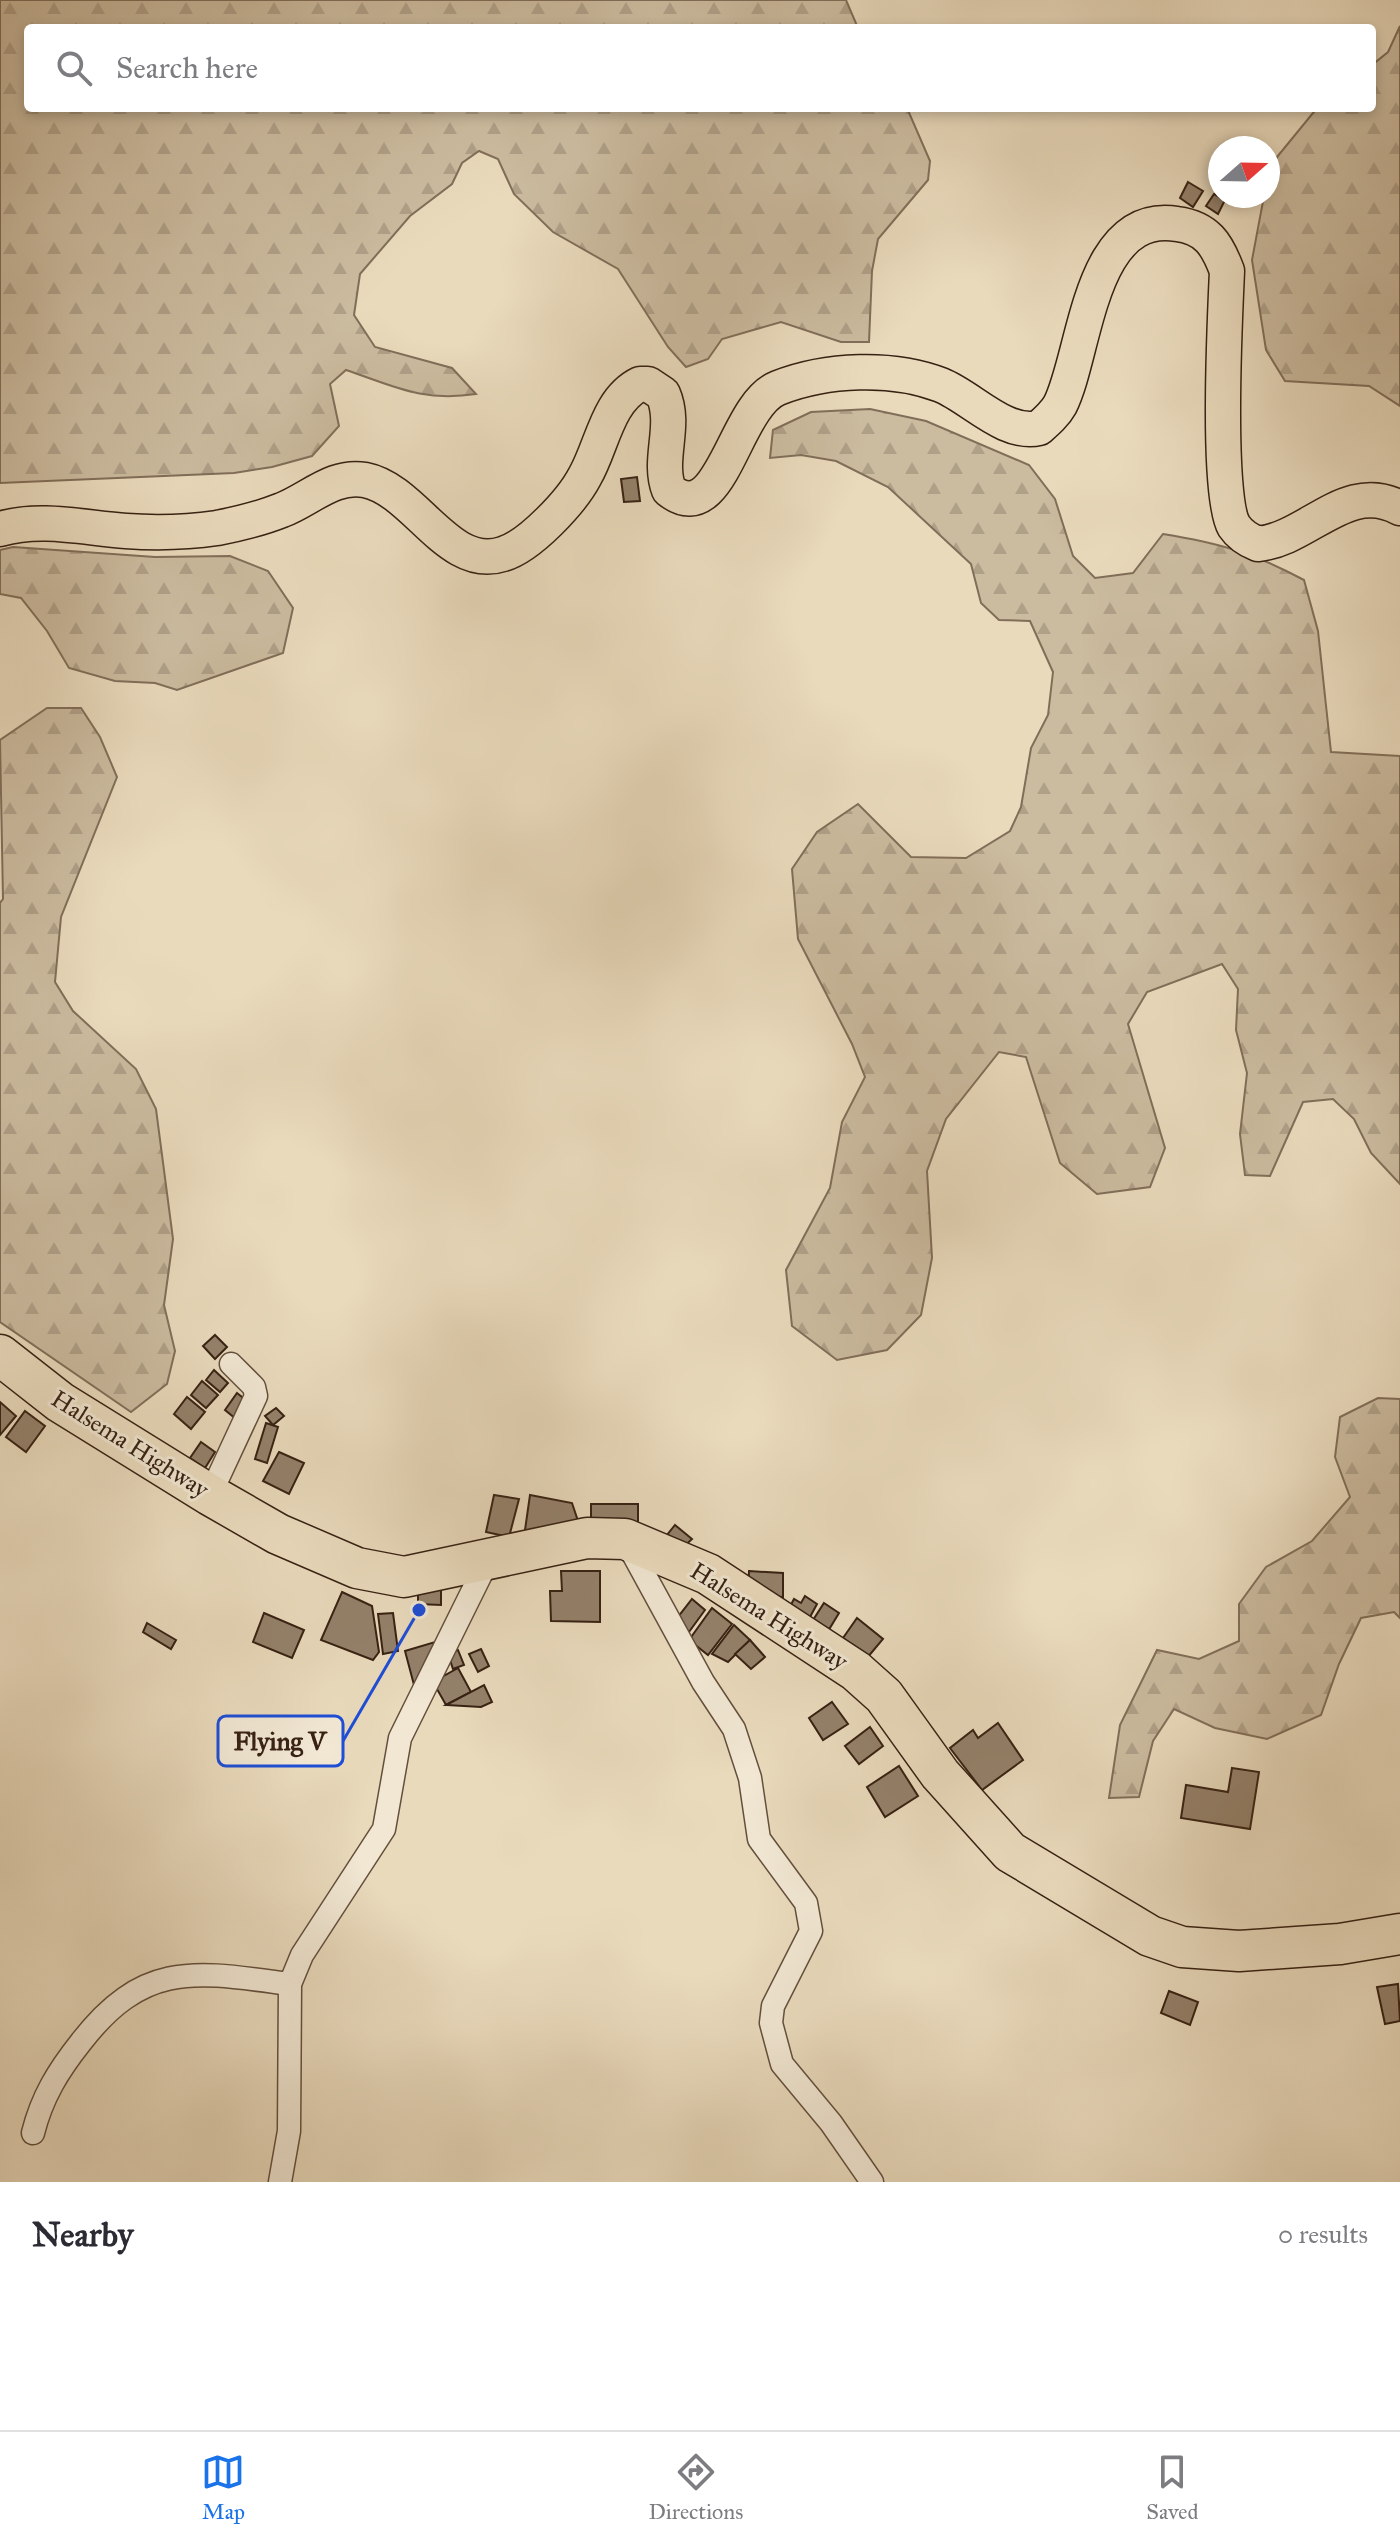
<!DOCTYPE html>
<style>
:root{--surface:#fff;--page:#f7f7f7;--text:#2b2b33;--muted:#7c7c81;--line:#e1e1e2;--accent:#1a73e8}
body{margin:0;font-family:"IM FELL Great Primer",serif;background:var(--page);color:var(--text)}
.compass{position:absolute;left:1208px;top:136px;width:72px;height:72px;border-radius:50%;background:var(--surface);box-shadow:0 4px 12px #0003;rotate:70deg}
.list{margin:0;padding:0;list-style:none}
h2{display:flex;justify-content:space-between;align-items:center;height:104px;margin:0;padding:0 32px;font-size:34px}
h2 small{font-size:26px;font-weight:400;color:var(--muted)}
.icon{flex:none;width:44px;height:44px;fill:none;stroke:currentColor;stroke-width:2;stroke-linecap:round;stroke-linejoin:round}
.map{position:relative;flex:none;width:1400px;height:2182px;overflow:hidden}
.search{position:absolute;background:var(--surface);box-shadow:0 4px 12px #0003;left:24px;right:24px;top:24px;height:88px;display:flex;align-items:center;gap:20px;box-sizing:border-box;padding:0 28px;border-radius:8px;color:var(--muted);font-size:30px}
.sheet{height:248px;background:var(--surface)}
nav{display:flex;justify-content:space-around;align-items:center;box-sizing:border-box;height:112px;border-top:2px solid var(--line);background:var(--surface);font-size:22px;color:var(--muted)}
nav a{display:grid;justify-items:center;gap:4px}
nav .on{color:var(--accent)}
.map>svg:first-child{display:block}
</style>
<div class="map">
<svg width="1400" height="2182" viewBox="0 0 1400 2182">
<defs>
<pattern id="forest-firs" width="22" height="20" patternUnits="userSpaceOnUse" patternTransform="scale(2)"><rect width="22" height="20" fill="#cbbb9f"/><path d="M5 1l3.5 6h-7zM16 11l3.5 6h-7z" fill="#afa088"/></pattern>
</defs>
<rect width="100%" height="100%" fill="#e9dabc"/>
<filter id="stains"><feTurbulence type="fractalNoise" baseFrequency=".0025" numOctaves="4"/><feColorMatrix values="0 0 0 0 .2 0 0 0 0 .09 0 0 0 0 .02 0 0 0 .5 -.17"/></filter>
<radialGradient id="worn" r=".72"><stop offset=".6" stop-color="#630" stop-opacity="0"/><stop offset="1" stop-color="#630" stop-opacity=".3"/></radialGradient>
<g fill="url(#forest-firs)" stroke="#816e59" stroke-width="2">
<path d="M0 0H846L858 28H28V108H907L930 161 928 180 878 239 872 271 869 342H841L781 322 722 339 708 359 686 367 668 347 618 269 553 232 514 194 498 159 479 151 462 163 452 184 410 216 360 274 354 315 375 347 452 368 476 394C422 402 396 387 346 370L330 384 339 426 312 456 272 467 234 473 0 483Z"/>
<polygon points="1400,26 1400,406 1369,386 1285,381 1266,350 1252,260 1264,196 1268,196 1277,157 1317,108 1372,108 1372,65 1388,52"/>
<path d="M870 409 926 421 1029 465 1055 499 1073 556 1095 578 1133 573 1163 534C1219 543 1254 553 1304 580L1318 631 1331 752 1400 756V1184L1371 1153 1354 1119 1333 1099 1303 1102 1270 1176 1245 1175 1240 1134 1247 1073 1236 1030 1238 989 1222 964 1147 992 1128 1024 1165 1148 1150 1187 1097 1194 1060 1163 1026 1057 999 1052 946 1119 927 1171 932 1258 921 1315 887 1350 837 1360 792 1326 786 1270 830 1188 842 1122 865 1077 852 1044 798 939 792 869 817 832 858 804 911 857 966 858 1010 831 1021 807 1031 748 1048 715 1053 672 1030 621 999 620 981 603 971 564 888 487 836 461 801 455 770 458 773 430 811 412Z"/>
<polygon points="13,547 155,557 230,556 268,571 293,608 283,653 177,690 155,683 115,681 69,668 47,631 21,598 0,594 0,550"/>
<polygon points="47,708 81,708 100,737 117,777 61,917 55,982 73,1011 136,1069 156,1109 173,1239 164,1305 175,1351 167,1384 131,1412 0,1322 0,903 3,899 0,740"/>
<polygon points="1378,1398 1400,1399 1400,1618 1394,1612 1361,1618 1339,1664 1321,1715 1267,1739 1215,1728 1174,1709 1153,1741 1139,1797 1109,1798 1120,1725 1157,1650 1199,1659 1239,1641 1239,1604 1266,1567 1312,1541 1350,1497 1335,1457 1340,1417"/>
</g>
<g fill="#94816b" stroke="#372113" stroke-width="2">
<polygon points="1188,182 1203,191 1193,207 1180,198"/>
<polygon points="1214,194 1225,200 1218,214 1206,206"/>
<polygon points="637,477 640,501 624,502 621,479"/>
<polygon points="215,1335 227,1347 215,1359 203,1346"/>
<polygon points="214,1370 228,1383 220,1392 206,1380"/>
<polygon points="202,1381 218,1395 206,1408 191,1395"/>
<polygon points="237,1393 247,1401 236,1419 225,1410"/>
<polygon points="187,1397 205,1412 191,1429 174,1414"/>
<polygon points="0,1402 16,1416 0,1435"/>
<polygon points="276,1408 284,1416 273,1425 265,1416"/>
<polygon points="25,1411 45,1426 26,1452 6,1437"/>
<polygon points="266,1423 278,1427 267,1463 255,1459"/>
<polygon points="201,1442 215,1452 205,1468 190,1458"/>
<polygon points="279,1452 304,1463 289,1494 263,1481"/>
<polygon points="494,1495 519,1499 509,1537 486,1532"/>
<polygon points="530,1495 572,1503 581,1530 573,1537 525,1530"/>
<polygon points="591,1504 638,1504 638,1531 591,1530"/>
<polygon points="675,1525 692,1539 677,1553 663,1540"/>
<polygon points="561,1571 600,1571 600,1622 551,1621 550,1591 562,1591"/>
<polygon points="749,1571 783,1573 783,1597 748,1596"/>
<polygon points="441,1585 441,1605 418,1604 418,1586"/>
<polygon points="342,1592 372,1606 379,1652 373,1660 321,1640"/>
<polygon points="805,1596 817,1604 803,1630 784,1618 794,1599 801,1603"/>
<polygon points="692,1599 705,1610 686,1636 678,1617"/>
<polygon points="824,1603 839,1613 822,1641 806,1631"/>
<polygon points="712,1608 732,1624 708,1655 689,1640"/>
<polygon points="264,1613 304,1630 292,1658 253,1642"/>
<polygon points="393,1613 398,1651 383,1654 378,1614"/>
<polygon points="857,1618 883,1639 867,1658 843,1638"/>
<polygon points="147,1623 176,1640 171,1649 143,1632"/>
<polygon points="734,1625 750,1640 728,1662 712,1654"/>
<polygon points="750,1640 765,1657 751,1669 735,1654"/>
<polygon points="435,1642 414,1685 405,1651"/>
<polygon points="481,1649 489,1666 478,1672 469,1654"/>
<polygon points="458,1650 464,1665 453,1669 448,1654"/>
<polygon points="458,1668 471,1692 446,1705 433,1682"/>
<polygon points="484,1685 492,1702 481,1707 446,1705"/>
<polygon points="832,1702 848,1724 823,1740 809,1718"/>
<polygon points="998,1723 1023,1760 982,1790 950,1748 973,1730 978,1738"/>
<polygon points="870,1727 883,1746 859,1764 845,1746"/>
<polygon points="899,1766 918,1796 885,1817 867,1787"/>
<polygon points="1232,1768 1259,1772 1250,1829 1181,1818 1186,1785 1228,1792"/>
<polygon points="1398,1984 1400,2021 1385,2024 1377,1987"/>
<polygon points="1169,1991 1198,2002 1190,2025 1161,2013"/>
</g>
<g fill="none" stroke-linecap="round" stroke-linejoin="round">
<g stroke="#644f3d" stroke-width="25">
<g id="street">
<polyline points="210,1495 256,1396 254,1387 231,1364"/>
<polyline points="626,1541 703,1682 734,1729 750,1778 759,1839 806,1903 811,1931 773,2006 771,2023 782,2064 831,2123 872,2182"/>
<path d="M33 2133C42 2097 58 2071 81 2042 145 1959 198 1972 290 1984"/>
<polyline points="280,2182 289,2131 290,1984 302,1955 384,1829 400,1738 489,1558"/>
</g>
</g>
<g stroke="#372113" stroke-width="37">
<path id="primary" d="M0 529C41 517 84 528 126 531 154 533 189 532 217 528 238 524 262 518 282 510 309 500 333 474 365 480 416 490 448 572 503 554 530 546 572 501 585 476 602 447 607 400 640 384H648L663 394C677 426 657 459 669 490 722 532 733 406 778 388 826 369 892 366 941 385 971 397 1005 436 1039 428 1047 421 1055 414 1060 405 1086 354 1088 210 1177 224 1207 228 1217 244 1227 271 1225 314 1216 496 1234 526 1240 535 1248 540 1258 544 1309 539 1347 479 1400 508"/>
</g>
<g stroke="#372113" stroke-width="43">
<polyline id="highway" points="0,1355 60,1402 210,1495 278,1534 357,1568 404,1577 587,1538 625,1539 708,1574 856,1671 884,1696 940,1774 1010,1852 1150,1936 1182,1947 1239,1951 1340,1944 1400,1934"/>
</g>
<use href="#street" stroke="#f1e7d3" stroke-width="22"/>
<use href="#primary" stroke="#e9dabc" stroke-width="34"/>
<use href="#highway" stroke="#e9dabc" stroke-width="40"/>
</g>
<g text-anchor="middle" stroke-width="6" stroke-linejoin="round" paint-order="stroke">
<g font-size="24" fill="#372113" stroke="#f1e7d3">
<text transform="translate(130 1444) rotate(32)" y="8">Halsema Highway</text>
<text transform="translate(769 1616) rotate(32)" y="8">Halsema Highway</text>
</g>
</g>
<path fill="none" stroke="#1d4ed8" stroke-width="3" d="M419 1610L343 1741"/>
<circle fill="#1d4ed8" stroke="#f1e7d3" stroke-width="3" cx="419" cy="1610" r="8"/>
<rect fill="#f1e7d3" stroke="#1d4ed8" stroke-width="3" x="218" y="1716" width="125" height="50" rx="8"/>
<g font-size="26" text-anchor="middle" font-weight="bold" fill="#372113">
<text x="280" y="1750">Flying V</text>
</g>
<rect width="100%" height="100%" filter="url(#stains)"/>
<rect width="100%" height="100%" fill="url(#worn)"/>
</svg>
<svg class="compass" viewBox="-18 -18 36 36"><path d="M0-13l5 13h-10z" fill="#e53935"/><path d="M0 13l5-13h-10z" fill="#7c7c81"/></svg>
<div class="search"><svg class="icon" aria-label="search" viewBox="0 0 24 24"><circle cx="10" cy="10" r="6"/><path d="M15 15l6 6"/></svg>Search here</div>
</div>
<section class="sheet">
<h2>Nearby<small>0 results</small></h2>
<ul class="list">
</ul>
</section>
<nav>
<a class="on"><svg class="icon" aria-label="map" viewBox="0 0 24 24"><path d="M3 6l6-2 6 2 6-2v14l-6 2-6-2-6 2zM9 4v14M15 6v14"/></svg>Map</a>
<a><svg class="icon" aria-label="directions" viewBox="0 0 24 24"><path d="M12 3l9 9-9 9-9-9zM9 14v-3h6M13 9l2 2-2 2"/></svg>Directions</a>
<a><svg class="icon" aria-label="saved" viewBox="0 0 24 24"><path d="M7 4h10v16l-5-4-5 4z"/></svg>Saved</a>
</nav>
